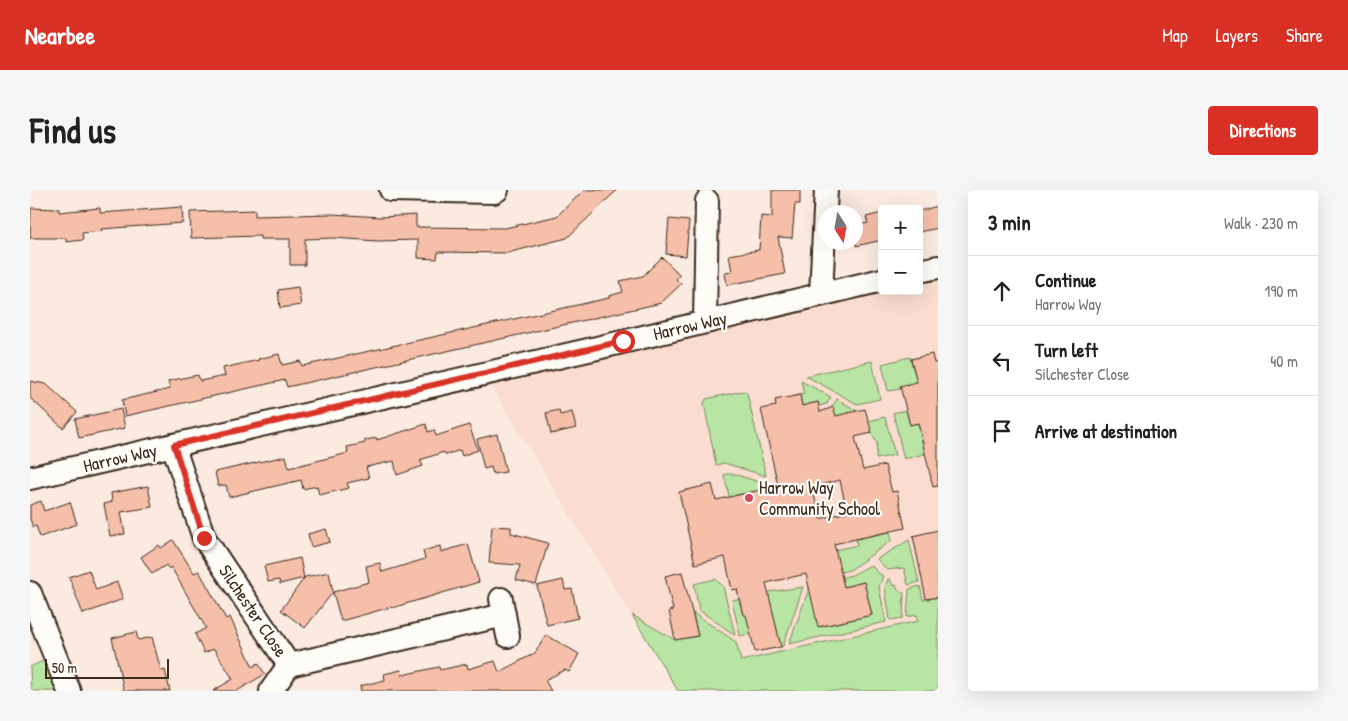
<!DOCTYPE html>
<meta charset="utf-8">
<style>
:root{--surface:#fff;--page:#f6f6f6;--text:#202124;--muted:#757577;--line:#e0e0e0;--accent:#d93025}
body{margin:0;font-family:"Patrick Hand",sans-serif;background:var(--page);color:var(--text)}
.controls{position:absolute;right:15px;top:15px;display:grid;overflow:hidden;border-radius:5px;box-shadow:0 5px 20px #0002}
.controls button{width:45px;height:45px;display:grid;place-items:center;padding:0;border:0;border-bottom:1px solid var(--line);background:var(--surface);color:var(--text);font:25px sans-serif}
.compass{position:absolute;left:788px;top:15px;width:45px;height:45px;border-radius:50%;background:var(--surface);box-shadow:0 5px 20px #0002;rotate:169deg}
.scale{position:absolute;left:15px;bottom:12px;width:124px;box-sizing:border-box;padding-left:5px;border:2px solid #3b2a1e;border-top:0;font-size:14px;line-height:18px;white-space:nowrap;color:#3b2a1e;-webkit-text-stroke:4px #fdfcf7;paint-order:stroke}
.stop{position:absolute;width:15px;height:15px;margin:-11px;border:4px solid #d93025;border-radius:50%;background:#fff}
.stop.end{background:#d93025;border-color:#fff;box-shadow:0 1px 5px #0008}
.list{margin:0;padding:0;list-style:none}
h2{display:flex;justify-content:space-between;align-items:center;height:65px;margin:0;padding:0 20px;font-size:21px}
h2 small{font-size:16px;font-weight:400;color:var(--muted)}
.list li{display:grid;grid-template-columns:32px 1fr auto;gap:15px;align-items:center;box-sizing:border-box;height:70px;padding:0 20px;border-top:1px solid var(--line)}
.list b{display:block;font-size:19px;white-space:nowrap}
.list p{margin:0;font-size:16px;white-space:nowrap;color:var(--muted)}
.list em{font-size:16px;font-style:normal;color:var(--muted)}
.icon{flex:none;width:28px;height:28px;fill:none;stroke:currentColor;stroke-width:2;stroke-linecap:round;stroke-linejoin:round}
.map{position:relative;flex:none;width:908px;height:501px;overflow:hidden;border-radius:5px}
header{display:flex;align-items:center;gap:30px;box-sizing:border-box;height:70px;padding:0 25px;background:var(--accent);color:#fff}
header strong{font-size:24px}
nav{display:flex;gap:28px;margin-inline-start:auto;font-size:18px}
.intro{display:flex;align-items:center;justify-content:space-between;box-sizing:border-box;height:120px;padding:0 30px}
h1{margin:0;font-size:35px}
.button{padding:12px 22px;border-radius:5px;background:var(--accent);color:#fff;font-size:18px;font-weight:700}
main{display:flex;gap:30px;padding:0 30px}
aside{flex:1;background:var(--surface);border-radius:5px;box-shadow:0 5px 20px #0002}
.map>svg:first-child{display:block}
</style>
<header>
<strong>Nearbee</strong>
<nav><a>Map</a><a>Layers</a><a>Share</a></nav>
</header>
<div class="intro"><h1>Find us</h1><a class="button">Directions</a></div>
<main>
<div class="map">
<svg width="908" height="501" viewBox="0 0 908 501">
<rect width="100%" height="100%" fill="#fbeae0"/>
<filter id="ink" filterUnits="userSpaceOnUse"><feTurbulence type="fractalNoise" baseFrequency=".02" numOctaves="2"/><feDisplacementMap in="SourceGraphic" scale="10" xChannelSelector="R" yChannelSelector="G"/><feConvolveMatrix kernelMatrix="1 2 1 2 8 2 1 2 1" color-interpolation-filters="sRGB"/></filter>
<g filter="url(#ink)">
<polygon fill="#faddd0" points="908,87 908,501 648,501 458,191 852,101 889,101 889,92"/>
<g fill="#b8e5a3" stroke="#7a8860">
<polygon points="880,167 887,192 870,196 871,199 858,201 852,174"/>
<polygon points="842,171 850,209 827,214 776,186"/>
<polygon points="771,191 801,207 797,214 789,216 788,212 772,216 770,205 774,204"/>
<polygon points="713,201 717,203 736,286 694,273 686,275 674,213 676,209 680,208"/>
<polygon points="807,209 827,221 806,226 803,217 802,217"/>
<polygon points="876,220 880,235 888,233 895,264 874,269 863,223"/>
<polygon points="855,227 865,265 846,269 847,253 841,243 838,231"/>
<polygon points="697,284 704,284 735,294 736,299 706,305 701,314 694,285"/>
<polygon points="860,342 862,350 820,380 793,386 792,380 809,376 805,360 827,355 826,349"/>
<polygon points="879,350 889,392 878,395 874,378 857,380 847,369"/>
<polygon points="841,375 847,382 853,386 849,397 856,432 759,454 780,396 789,437 842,425 834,392 796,401 794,392 822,385"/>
<polygon points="685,389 693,396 705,445 669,420 664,394"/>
<polygon points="858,389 860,389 863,396 866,395 868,400 874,403 873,428 860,430 855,398"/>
<polygon points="890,396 893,410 908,407 908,501 648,501 602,425 645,450 668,446 663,423 706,452 711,471 888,431 887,425 877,427 879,399"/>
<polygon points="773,397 753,456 751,457 738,402"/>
<polygon points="709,409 713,425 719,424 723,443 710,446 702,410"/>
<polygon points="15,470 26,501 1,501 0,477"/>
</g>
<g fill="#f6bfaa" stroke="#3b2a1e" fill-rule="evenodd">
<polygon points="554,0 587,0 537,48 477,63 408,62 407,69 388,68 388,50 347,51 304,48 275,49 275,75 260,75 260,49 230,49 230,46 161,48 160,22 225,20 225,26 302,24 350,27 386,25 386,37 475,38 527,26"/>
<polygon points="742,0 770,0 770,14 765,14 762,48 748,47 755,84 697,95 695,83 702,82 699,65 729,60 731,26 742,27"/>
<polygon points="908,16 908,38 889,42 889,21"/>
<polygon points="152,17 153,33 71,39 72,41 52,43 53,50 36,52 36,48 0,48 1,18 29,19 29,22 70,18 70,23"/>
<polygon points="852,23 852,50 826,56 826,35 838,33 836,27"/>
<polygon points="639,29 659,31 656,66 636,64"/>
<polygon points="632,67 650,85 646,89 651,94 631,113 257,197 255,190 95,226 92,210 140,199 138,191 168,185 170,191 195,186 193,178 229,170 228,169 249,164 252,175 270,171 272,176 579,108 579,106 593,102 590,91 613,86"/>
<polygon points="268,97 271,115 250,118 248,100"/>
<polygon points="902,164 904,173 908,172 908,296 903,297 888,233 880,235 870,196 887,192 881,169"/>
<polygon points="0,191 16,194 47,222 33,238 0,208"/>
<path d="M770 205 772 216 788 212 790 222 803 217 806 226 835 219 842 243 825 247 833 280 855 275 862 302 867 301 875 338 804 354 814 397 834 392 842 425 788 437 776 384 736 393 751 457 725 462 716 425H713L707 399 702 400 695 367 665 374 649 302 682 294 686 310 748 296 731 219 746 216 745 210ZM810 290 817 322 790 329 782 297Z"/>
<polygon points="91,219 95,238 49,248 45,229"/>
<polygon points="529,220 530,225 542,222 546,238 521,244 516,223"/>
<polygon points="396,234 398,242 404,240 406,246 439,235 448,260 432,266 430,260 416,265 414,262 390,270 393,276 367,285 364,271 336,277 339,288 317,293 319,298 289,305 287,296 273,299 271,290 199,307 196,295 188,296 185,282 256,266 259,278 318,263 317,257 335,253 335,250 347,248 347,250"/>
<polygon points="467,244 476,282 463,284 461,277 454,279 447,249"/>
<polygon points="118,296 122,317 91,322 95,344 80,346 74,314 82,312 81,303"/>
<polygon points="11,311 14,321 40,312 47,334 10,347 6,336 3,337 0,329 0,315"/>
<polygon points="462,336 481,337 481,343 518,353 506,395 486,390 490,375 459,373"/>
<polygon points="296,339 300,352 281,357 278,344"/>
<polygon points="908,340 908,407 896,409 883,346"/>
<polygon points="143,350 164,383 169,381 196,429 200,427 223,477 228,473 235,484 207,501 183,501 203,489 184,459 174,463 165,444 176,438 141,377 139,379 136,375 122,384 111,367 129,355 131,358"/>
<polygon points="438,354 449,392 362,418 361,417 311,431 303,402 275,438 251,420 275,387 299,382 303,402 339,392 336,376 350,373 352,382 395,369 393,361 410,356 411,362"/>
<polygon points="270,368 274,388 250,394 249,390 238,392 234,376"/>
<polygon points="59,380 66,400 87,392 93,409 53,424 39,387"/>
<polygon points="652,382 668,446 645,450 639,421 643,420 635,386"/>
<polygon points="533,390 535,400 542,399 548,428 517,435 507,396"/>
<polygon points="106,442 108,450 122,447 131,481 135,480 140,501 94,501 82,448"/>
<polygon points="516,445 549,464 539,482 535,480 515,490 521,501 331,501 330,496 355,490 354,484 371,480 372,485 409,477 410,480 437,474 438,479 465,471 469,482 505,463"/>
</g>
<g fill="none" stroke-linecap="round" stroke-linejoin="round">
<g stroke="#3b2a1e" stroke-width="26">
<g id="minor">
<polyline points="361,0 464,2 467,0"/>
<polyline points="889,81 908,77"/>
<polyline points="791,104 796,0"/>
<polyline points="675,132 677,11"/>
<polyline points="143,255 174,348 259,475"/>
<polyline points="0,288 567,158 852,90"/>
<polyline points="0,403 39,501"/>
<polyline points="471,409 478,446"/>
<polyline points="241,501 259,475 474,425"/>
</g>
</g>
<use href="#minor" stroke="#fdfcf7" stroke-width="22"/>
</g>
</g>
<g fill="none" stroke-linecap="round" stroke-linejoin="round" filter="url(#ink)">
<polyline stroke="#d93025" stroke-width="6" points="174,348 144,255 593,151"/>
</g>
<circle fill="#d1495b" stroke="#fdfcf7" stroke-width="2" cx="719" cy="308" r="5"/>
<g text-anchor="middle" stroke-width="4.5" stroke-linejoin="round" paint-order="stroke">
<g font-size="18" fill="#3b2a1e" stroke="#fdfcf7">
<text transform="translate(660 136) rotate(-13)" y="6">Harrow Way</text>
<text transform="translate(90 268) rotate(-13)" y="6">Harrow Way</text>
<text transform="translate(223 421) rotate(56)" y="6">Silchester Close</text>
</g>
<g font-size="18" fill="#3b2a1e" stroke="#fdfcf7" text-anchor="start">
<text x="729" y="304">Harrow Way<tspan x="729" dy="21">Community School</tspan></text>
</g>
</g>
</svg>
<div class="controls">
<button>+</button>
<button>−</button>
</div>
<svg class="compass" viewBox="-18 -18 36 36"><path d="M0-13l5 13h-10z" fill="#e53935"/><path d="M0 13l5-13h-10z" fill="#757577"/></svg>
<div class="scale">50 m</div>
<div class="stop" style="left:593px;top:151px"></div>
<div class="stop end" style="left:174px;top:348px"></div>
</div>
<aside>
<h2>3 min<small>Walk · 230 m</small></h2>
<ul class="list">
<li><svg class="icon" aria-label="ahead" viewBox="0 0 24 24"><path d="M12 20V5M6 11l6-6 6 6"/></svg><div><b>Continue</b><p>Harrow Way</p></div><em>190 m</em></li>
<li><svg class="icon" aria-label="left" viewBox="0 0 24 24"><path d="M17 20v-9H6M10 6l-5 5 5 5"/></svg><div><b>Turn left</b><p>Silchester Close</p></div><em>40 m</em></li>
<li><svg class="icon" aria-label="arrive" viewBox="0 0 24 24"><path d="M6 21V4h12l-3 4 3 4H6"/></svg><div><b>Arrive at destination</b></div></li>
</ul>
</aside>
</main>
